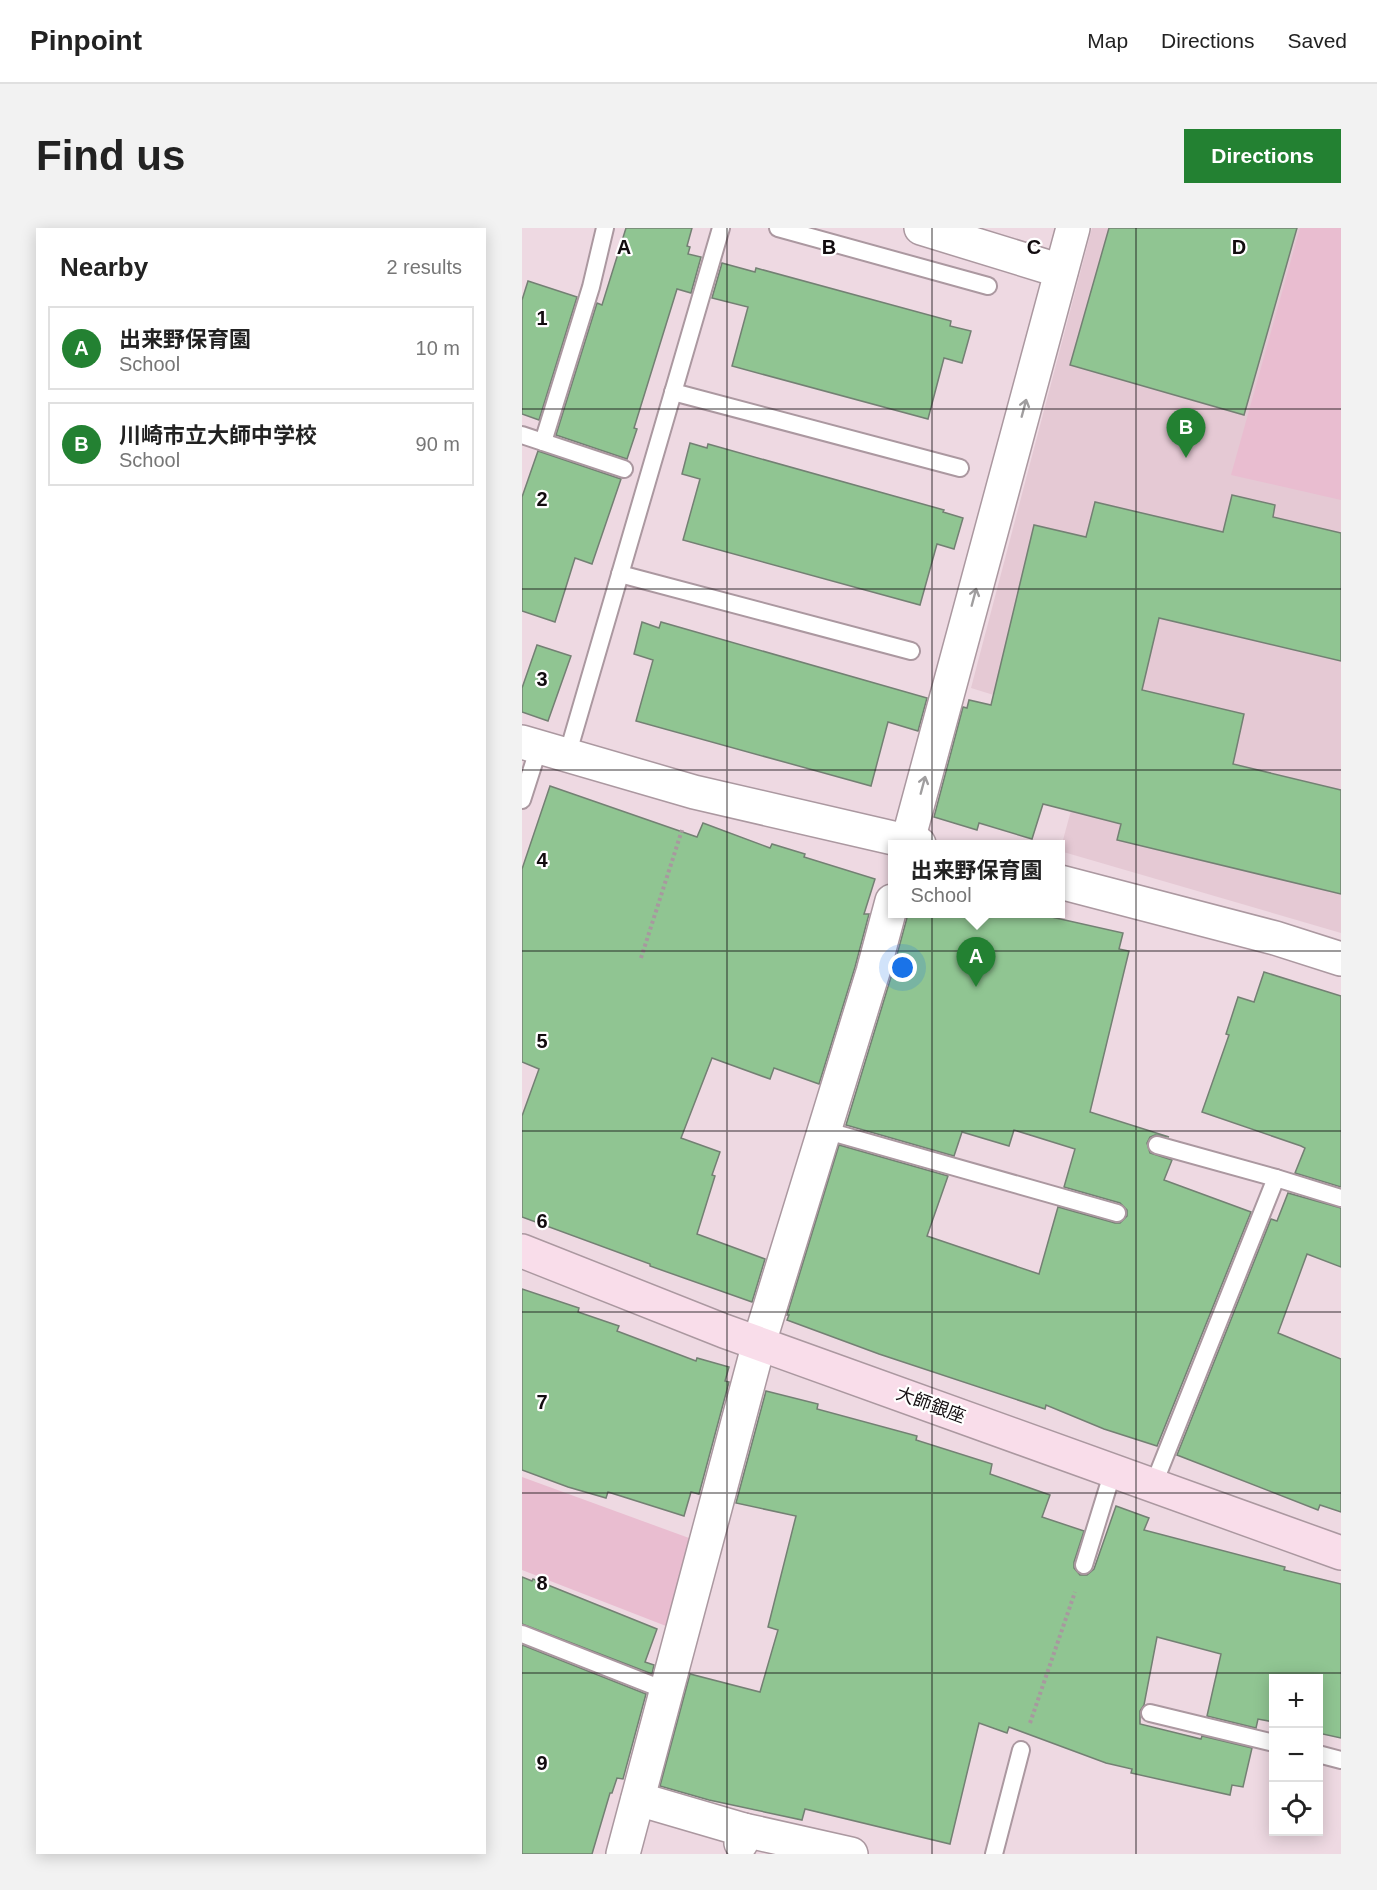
<!DOCTYPE html>
<meta charset="utf-8">
<style>
:root{--surface:#fff;--page:#f2f2f2;--text:#222;--muted:#767676;--line:#e0e0e0;--accent:#238132}
body{margin:0;font-family:Arial,"Noto Sans JP",sans-serif;background:var(--page);color:var(--text)}
.controls{position:absolute;right:18px;bottom:18px;display:grid;overflow:hidden;border-radius:0px;box-shadow:0 3px 15px #0003}
.controls button{width:54px;height:54px;display:grid;place-items:center;padding:0;border:0;border-bottom:2px solid var(--line);background:var(--surface);color:var(--text);font:30px sans-serif}
.you{position:absolute;left:381px;top:740px;width:21px;height:21px;margin:-15px;border:4px solid #fff;border-radius:50%;background:#1a73e8;box-shadow:0 0 0 9px #1a73e833}
.badge{display:grid;place-items:center;width:39px;height:39px;border-radius:50%;background:var(--accent);color:#fff;font-size:20px;font-weight:700}
.pin{position:absolute;translate:-50% -50px;filter:drop-shadow(0 2px 3px #0008)}
.pin::after{content:'';position:absolute;top:32px;width:21px;height:18px;background:inherit;clip-path:polygon(0 0,100% 0,50% 100%)}
.popup{position:absolute;left:366px;top:612px;width:177px;height:78px;box-sizing:border-box;display:grid;place-content:center;border-radius:0px;background:var(--surface);filter:drop-shadow(0 2px 4px #0005);font-size:20px;white-space:nowrap;color:var(--muted)}
.popup b{font-size:22px;color:var(--text)}
.popup::after{content:'';position:absolute;left:50%;top:100%;margin-left:-12px;border:12px solid transparent;border-top-color:var(--surface)}
.list{margin:0;padding:0;list-style:none}
h2{display:flex;justify-content:space-between;align-items:center;height:78px;margin:0;padding:0 24px;font-size:26px}
h2 small{font-size:20px;font-weight:400;color:var(--muted)}
.list li{display:grid;grid-template-columns:39px 1fr auto;gap:18px;align-items:center;box-sizing:border-box;height:84px;margin:0 12px 12px;padding:0 12px;border:2px solid var(--line);border-radius:0px}
.list b{display:block;font-size:22px;white-space:nowrap}
.list p{margin:0;font-size:20px;white-space:nowrap;color:var(--muted)}
.list em{font-size:20px;font-style:normal;color:var(--muted)}
.icon{flex:none;width:33px;height:33px;fill:none;stroke:currentColor;stroke-width:2;stroke-linecap:round;stroke-linejoin:round}
.map{position:relative;flex:none;width:819px;height:1626px;overflow:hidden;border-radius:0px}
header{display:flex;align-items:center;gap:36px;box-sizing:border-box;height:84px;padding:0 30px;background:var(--surface);border-bottom:2px solid var(--line)}
header strong{font-size:28px}
nav{display:flex;gap:33px;margin-inline-start:auto;font-size:21px}
.intro{display:flex;align-items:center;justify-content:space-between;box-sizing:border-box;height:144px;padding:0 36px}
h1{margin:0;font-size:42px}
.button{padding:15px 27px;border-radius:0px;background:var(--accent);color:#fff;font-size:21px;font-weight:700}
main{display:flex;gap:36px;padding:0 36px}
aside{flex:1;background:var(--surface);border-radius:0px;box-shadow:0 3px 15px #0003}
.map>svg:first-child{display:block}
</style>
<header>
<strong>Pinpoint</strong>
<nav><a>Map</a><a>Directions</a><a>Saved</a></nav>
</header>
<div class="intro"><h1>Find us</h1><a class="button">Directions</a></div>
<main>
<aside>
<h2>Nearby<small>2 results</small></h2>
<ul class="list">
<li><span class="badge">A</span><div><b>出来野保育園</b><p>School</p></div><em>10 m</em></li>
<li><span class="badge">B</span><div><b>川崎市立大師中学校</b><p>School</p></div><em>90 m</em></li>
</ul>
</aside>
<div class="map">
<svg width="819" height="1626" viewBox="0 0 819 1626">
<rect width="100%" height="100%" fill="#eed9e2"/>
<polygon fill="#e5c9d4" points="570,0 819,0 819,705 538,623 572,498 449,460"/>
<g fill="#e9bdd0">
<polygon points="778,0 819,0 819,272 709,247"/>
<polygon points="0,1249 167,1310 144,1398 0,1342"/>
</g>
<g fill="#90c592" stroke="#738073" stroke-width="1.5">
<polygon points="104,0 170,0 165,18 168,19 166,26 179,29 169,65 155,61 112,200 115,201 105,231 34,207 75,75 80,77"/>
<polygon points="587,0 775,0 722,187 548,137"/>
<polygon points="200,35 233,44 234,40 429,93 428,98 449,103 440,135 422,130 406,191 210,138 226,79 190,70"/>
<polygon points="6,53 55,69 17,192 0,186 0,72"/>
<polygon points="168,215 185,220 186,216 422,282 421,284 441,290 432,321 415,316 398,377 161,312 178,251 160,246"/>
<polygon points="16,223 99,251 70,336 53,330 33,394 0,383 0,269"/>
<polygon points="710,267 753,277 751,289 819,305 819,433 637,390 620,462 722,486 711,536 819,562 819,666 595,612 599,596 521,576 510,611 457,595 455,602 412,589 441,479 445,480 447,472 469,477 512,297 564,309 573,274 701,304"/>
<polygon points="120,394 137,400 139,394 405,470 396,503 366,494 349,558 114,493 131,432 112,426"/>
<polygon points="15,417 49,428 26,493 0,484 0,460"/>
<polygon points="28,558 175,609 181,595 248,620 250,616 283,626 282,629 353,651 342,686 347,686 333,739 297,856 252,840 248,851 190,830 159,910 198,924 190,947 193,948 175,1006 243,1031 230,1074 128,1038 128,1036 0,989 0,888 17,841 0,834 0,641"/>
<polygon points="386,686 516,686 601,705 597,721 607,723 568,884 647,909 633,907 628,909 625,915 628,925 650,932 642,952 729,984 635,1218 582,1201 524,1177 523,1181 357,1126 265,1092 267,1087 265,1087 317,917 426,948 405,1008 517,1046 536,979 593,995 598,995 605,988 605,982 598,975 542,959 553,921 492,902 487,918 440,904 432,928 324,897 369,749"/>
<polygon points="742,744 819,768 819,959 773,945 783,920 779,918 680,884 707,807 704,806 716,769 732,774"/>
<polygon points="766,965 819,980 819,1039 785,1026 756,1105 819,1131 819,1284 798,1277 796,1282 655,1227 749,991 755,993"/>
<polygon points="0,1061 57,1080 56,1084 97,1098 95,1103 174,1133 175,1130 207,1139 203,1153 207,1154 177,1266 169,1264 162,1288 86,1264 84,1270 46,1259 0,1242"/>
<polygon points="244,1163 296,1176 295,1181 395,1208 394,1212 470,1236 468,1246 528,1267 520,1289 562,1303 552,1334 552,1340 558,1347 565,1347 572,1341 594,1278 627,1290 622,1302 763,1339 762,1342 819,1356 819,1510 796,1505 796,1450 752,1450 752,1494 736,1491 734,1500 685,1488 699,1426 635,1409 622,1477 618,1483 618,1496 679,1511 680,1508 730,1520 721,1559 710,1557 708,1567 609,1545 610,1541 584,1535 487,1499 485,1505 457,1495 428,1616 283,1581 280,1592 187,1572 138,1558 168,1446 238,1464 256,1402 246,1399 274,1288 214,1275"/>
<polygon points="0,1349 10,1353 11,1351 135,1401 123,1434 132,1437 130,1446 0,1396"/>
<polygon points="0,1417 124,1466 101,1551 95,1550 90,1565 88,1565 70,1626 0,1626"/>
</g>
<g fill="none" stroke-linecap="round" stroke-linejoin="round">
<g stroke="#ab98a0" stroke-width="20">
<g id="lane">
<polyline points="256,0 466,58"/>
<polyline points="151,164 438,240"/>
<polyline points="0,207 102,241"/>
<polyline points="21,214 69,59 83,0"/>
<polyline points="98,346 389,423"/>
<polyline points="45,528 199,0"/>
<polyline points="0,572 17,519"/>
<polyline points="302,902 595,985"/>
<polyline points="635,917 754,950"/>
<polyline points="631,1258 754,950 819,970"/>
<polyline points="562,1337 591,1243"/>
<polyline points="0,1406 145,1463"/>
<polyline points="628,1485 752,1515"/>
<polyline points="796,1526 819,1532"/>
<polyline points="472,1626 499,1522"/>
</g>
</g>
<g stroke="#ab98a0" stroke-width="36">
<g id="street">
<polyline points="399,0 539,43"/>
<polyline points="0,514 172,564 397,616"/>
<polyline points="385,616 551,0"/>
<polyline points="538,654 753,710 819,731"/>
<polyline points="116,1571 222,1602 219,1615"/>
<polyline points="222,1602 329,1626"/>
<polyline points="101,1626 237,1115 351,744 370,673"/>
</g>
</g>
<g stroke="#ab98a0" stroke-width="36">
<polyline id="secondary" points="0,1023 202,1103 819,1325"/>
</g>
<g stroke="#a8989f" stroke-width="4" stroke-dasharray="3 3" stroke-linecap="butt">
<polyline points="119,730 160,602"/>
<polyline points="508,1495 553,1364"/>
</g>
<use href="#lane" stroke="#fff" stroke-width="16"/>
<use href="#street" stroke="#fff" stroke-width="33"/>
<use href="#secondary" stroke="#f9ddea" stroke-width="33"/>
</g>
<defs><path id="oneway-shaft" d="M-6 0H5M1.5-3L5.5 0L1.5 3" fill="none" stroke-width="1.6" stroke-linecap="round" stroke-linejoin="round" transform="scale(1.5)"/></defs>
<g stroke="#a09e9f">
<use href="#oneway-shaft" transform="translate(502 180) rotate(-75)"/>
<use href="#oneway-shaft" transform="translate(452 369) rotate(-75)"/>
<use href="#oneway-shaft" transform="translate(401 557) rotate(-75)"/>
</g>
<path fill="none" stroke="#120c0f" stroke-width="1.5" stroke-opacity="0.55" d="M205 0V1626M410 0V1626M614 0V1626M0 181H819M0 361H819M0 542H819M0 723H819M0 903H819M0 1084H819M0 1265H819M0 1445H819"/>
<g text-anchor="middle" stroke-width="4.5" stroke-linejoin="round" paint-order="stroke">
<g font-size="18" fill="#120c0f" stroke="#fff">
<text transform="translate(409 1177) rotate(20)" y="6">大師銀座</text>
</g>
</g>
<g font-size="20" text-anchor="middle" font-weight="bold" fill="#120c0f" stroke="#fff" stroke-width="4.5" stroke-linejoin="round" paint-order="stroke">
<text x="102" y="26">A</text>
<text x="307" y="26">B</text>
<text x="512" y="26">C</text>
<text x="717" y="26">D</text>
<text x="20" y="97">1</text>
<text x="20" y="278">2</text>
<text x="20" y="458">3</text>
<text x="20" y="639">4</text>
<text x="20" y="820">5</text>
<text x="20" y="1000">6</text>
<text x="20" y="1181">7</text>
<text x="20" y="1362">8</text>
<text x="20" y="1542">9</text>
</g>
</svg>
<div class="controls">
<button>+</button>
<button>−</button>
<button><svg class="icon" aria-label="locate" viewBox="0 0 24 24"><circle cx="12" cy="12" r="6"/><path d="M12 2v4M12 18v4M2 12h4M18 12h4"/></svg></button>
</div>
<div class="you"></div>
<div class="pin badge" style="left:454px;top:759px">A</div>
<div class="popup"><b>出来野保育園</b>School</div>
<div class="pin badge" style="left:664px;top:230px">B</div>
</div>
</main>
